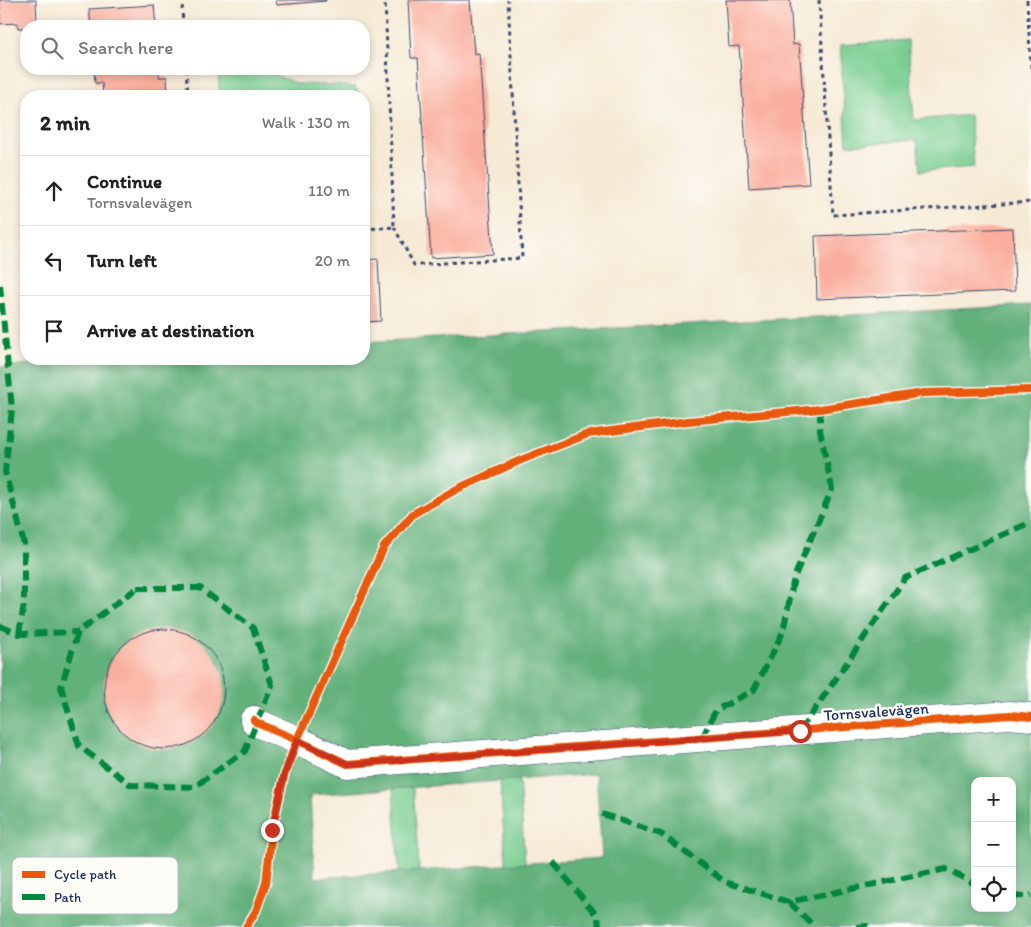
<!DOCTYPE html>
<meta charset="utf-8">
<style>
:root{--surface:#fff;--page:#f2f2f2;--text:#222;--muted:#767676;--line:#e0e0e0}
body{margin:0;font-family:Itim,sans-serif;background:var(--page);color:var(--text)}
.controls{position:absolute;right:15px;bottom:15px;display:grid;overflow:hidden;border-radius:10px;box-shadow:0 2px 8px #0003}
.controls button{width:45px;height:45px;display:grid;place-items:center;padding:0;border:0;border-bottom:1px solid var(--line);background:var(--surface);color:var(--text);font:25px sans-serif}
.stop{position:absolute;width:15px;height:15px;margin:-11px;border:4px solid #c8321e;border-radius:50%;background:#fff}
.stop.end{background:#c8321e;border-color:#fff;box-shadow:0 1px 5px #0008}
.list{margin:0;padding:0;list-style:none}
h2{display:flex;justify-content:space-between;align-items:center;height:65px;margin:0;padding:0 20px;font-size:21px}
h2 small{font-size:16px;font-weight:400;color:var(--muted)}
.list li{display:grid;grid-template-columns:32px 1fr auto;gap:15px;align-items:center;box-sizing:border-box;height:70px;padding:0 20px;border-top:1px solid var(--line)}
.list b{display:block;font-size:19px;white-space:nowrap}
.list p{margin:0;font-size:16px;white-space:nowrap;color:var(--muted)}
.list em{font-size:16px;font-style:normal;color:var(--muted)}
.icon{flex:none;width:28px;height:28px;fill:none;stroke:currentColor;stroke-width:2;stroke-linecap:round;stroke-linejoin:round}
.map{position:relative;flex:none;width:1031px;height:927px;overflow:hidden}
.search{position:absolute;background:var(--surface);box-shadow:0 2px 8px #0003;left:20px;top:20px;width:350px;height:55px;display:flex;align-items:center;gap:12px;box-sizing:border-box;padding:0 18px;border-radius:20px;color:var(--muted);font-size:19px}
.panel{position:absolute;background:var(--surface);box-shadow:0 2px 8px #0003;left:20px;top:90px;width:350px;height:275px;border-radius:20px}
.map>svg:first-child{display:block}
</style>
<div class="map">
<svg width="1031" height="927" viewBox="0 0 1031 927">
<rect width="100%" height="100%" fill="#fdfcf7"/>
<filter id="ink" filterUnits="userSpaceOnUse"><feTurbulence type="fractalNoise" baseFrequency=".02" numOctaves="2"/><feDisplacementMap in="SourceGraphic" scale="10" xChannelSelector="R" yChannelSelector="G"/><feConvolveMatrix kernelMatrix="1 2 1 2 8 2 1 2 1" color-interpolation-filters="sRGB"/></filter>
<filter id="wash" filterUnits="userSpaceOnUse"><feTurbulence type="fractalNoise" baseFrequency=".0096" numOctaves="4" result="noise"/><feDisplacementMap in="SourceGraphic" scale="20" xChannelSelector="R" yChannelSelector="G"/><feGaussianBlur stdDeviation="1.12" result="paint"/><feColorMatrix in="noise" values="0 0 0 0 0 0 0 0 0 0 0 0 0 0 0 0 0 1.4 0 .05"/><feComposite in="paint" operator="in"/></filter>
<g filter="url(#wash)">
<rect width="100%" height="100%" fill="#f6ead5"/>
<g fill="#78cd90" stroke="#4a7e77">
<polygon points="908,40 914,120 970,115 974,167 920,171 917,140 847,145 840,45"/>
<polygon points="241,69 268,72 298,84 336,85 355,87 361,96 220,96 218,71"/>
<polygon points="518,767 526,876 507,877 499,769"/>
<polygon points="412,774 420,882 400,883 392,775"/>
</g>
<path fill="#62b07a" stroke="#3e706c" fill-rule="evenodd" d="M1031 305V927H0V367L80 359H364V342ZM596 774 602 858 315 878 310 795ZM975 781H1012V908H975Z"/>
<g id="blocks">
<g fill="#faae9d">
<polygon points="0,0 36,0 37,26 26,26 26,28 18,28 18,23 0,24"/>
<polygon points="276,0 326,0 326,1 277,5"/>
<polygon points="408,0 470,0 474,54 479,53 493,254 431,258 418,58 411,58"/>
<polygon points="726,0 790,0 793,45 799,44 809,184 749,188 739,46 729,47"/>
<polygon points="154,5 156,26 91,26 89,9"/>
<polygon points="94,69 159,69 159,77 167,77 168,96 103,96 102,83 95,83"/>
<polygon points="1013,228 1015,291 817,299 815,236"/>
<polygon points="378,259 381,321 364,322 364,260"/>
<circle cx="164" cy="689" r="60"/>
</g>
</g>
</g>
<g filter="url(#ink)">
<use href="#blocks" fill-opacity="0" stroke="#3c4b70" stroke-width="1"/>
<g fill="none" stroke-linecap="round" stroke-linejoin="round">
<g stroke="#3c4b70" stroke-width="29">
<polyline id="street" points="254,720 257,723 297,740 347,764 1010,715 1031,717"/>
</g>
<g stroke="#3c4b70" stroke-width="3" stroke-dasharray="4 4" stroke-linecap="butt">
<polyline points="819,0 833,215 1031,202"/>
<polyline points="1027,0 1031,68"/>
<polyline points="183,26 182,9 184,0"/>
<polyline points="186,69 188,96"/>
<polyline points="394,227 414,265 522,258 508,0"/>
<polyline points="364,229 394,227 385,0"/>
</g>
<use href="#street" stroke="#fff" stroke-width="28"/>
<g stroke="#00873e" stroke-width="6" stroke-dasharray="12 6" stroke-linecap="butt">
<polyline points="0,285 12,409 5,472 24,544 24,604 19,634"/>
<polygon points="137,588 200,588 253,628 272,685 245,751 194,787 131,785 79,746 61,687 78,632"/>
<polyline points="0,626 19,634 78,632"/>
<polyline points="800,731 905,578 1027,524 1031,521"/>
<polyline points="702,738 716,710 754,690 783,632 794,578 832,489 820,430 820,409"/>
<polyline points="602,814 661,834 725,882 789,902 946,869 975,884"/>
<polyline points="553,862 598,917 599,927"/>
<polyline points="1012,897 1031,895"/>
<polyline points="789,902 815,927"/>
<polyline points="856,927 867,926 869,927"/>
</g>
<g stroke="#fdfcf7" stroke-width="11">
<g id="cycleway">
<polyline points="254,720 257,723 297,740 347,764 1010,715 1031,717"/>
<polyline points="246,927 256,911 266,883 272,830 284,776 297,740 384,547 413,514 457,489 521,460 588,434 688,421 820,409 923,393 1031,390"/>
</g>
</g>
<use href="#cycleway" stroke="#e8590c" stroke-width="8"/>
</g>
</g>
<g fill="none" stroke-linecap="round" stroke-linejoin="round" filter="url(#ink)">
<polyline stroke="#c8321e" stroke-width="6" points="272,830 284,776 297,740 348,764 800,731"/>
</g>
<g text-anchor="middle" stroke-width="5" stroke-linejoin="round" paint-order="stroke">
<g font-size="16" fill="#1b2f5e" stroke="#fdfcf7">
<text transform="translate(876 711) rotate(-4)" y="6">Tornsvalevägen</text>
</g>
</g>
<rect x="12" y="857" width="166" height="57" rx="8" fill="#fdfcf7" stroke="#b9bec9" stroke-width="1"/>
<rect x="22" y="871" width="23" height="7" fill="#e8590c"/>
<rect x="22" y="894" width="23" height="6" fill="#00873e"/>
<g font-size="14" fill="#1b2f5e">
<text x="54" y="879">Cycle path</text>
<text x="54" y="902">Path</text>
</g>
</svg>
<div class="controls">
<button>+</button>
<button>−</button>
<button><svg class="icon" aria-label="locate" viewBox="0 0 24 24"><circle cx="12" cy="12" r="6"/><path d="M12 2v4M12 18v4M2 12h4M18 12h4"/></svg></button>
</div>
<div class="stop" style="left:800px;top:731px"></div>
<div class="stop end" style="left:272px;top:830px"></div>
<div class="search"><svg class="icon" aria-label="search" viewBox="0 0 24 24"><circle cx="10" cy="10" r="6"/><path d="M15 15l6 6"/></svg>Search here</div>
<section class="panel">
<h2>2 min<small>Walk · 130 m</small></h2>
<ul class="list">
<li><svg class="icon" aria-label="ahead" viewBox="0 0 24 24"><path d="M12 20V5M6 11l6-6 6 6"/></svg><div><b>Continue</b><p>Tornsvalevägen</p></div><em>110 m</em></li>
<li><svg class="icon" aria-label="left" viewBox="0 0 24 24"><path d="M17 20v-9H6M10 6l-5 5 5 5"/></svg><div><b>Turn left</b></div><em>20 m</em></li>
<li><svg class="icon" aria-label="arrive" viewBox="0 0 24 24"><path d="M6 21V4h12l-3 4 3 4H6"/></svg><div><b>Arrive at destination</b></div></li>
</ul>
</section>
</div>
